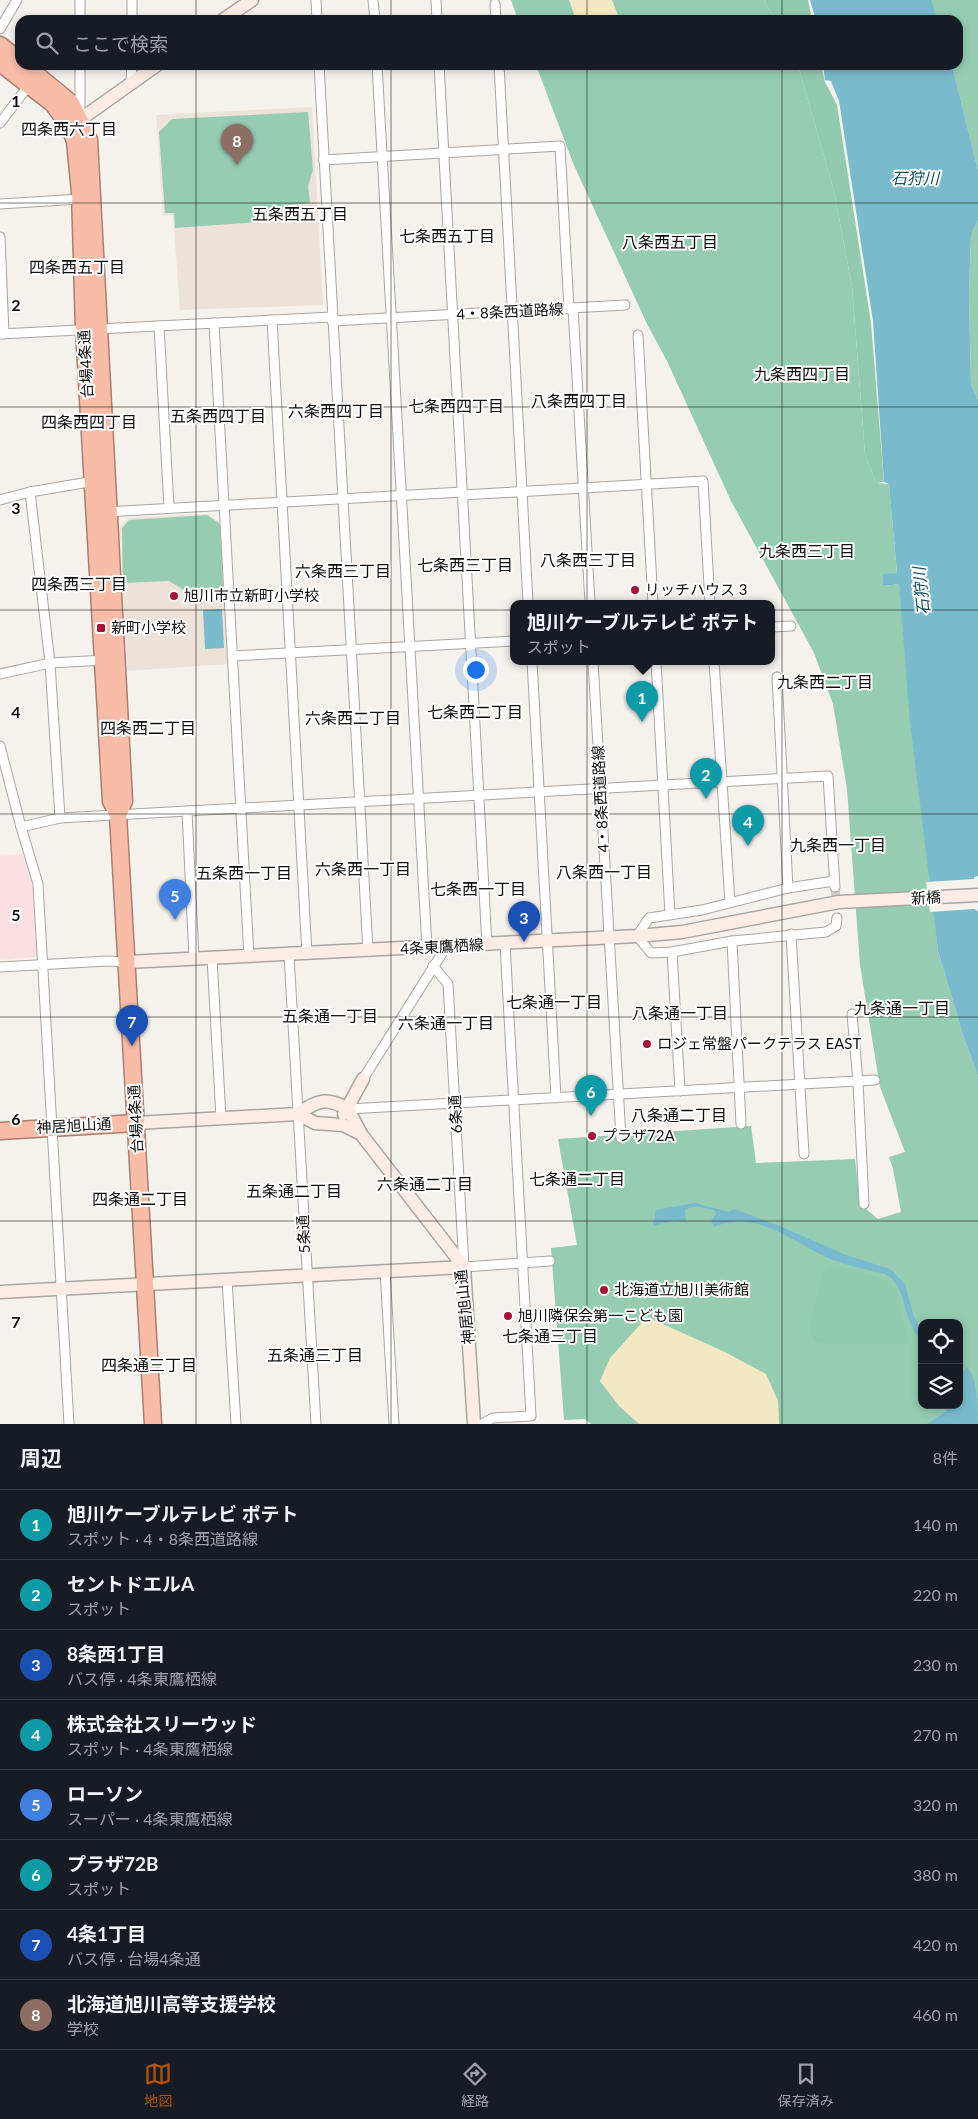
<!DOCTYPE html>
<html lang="ja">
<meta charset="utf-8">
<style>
:root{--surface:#171b24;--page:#20242c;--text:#f1f3f6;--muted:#9ea1a6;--line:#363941;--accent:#b45309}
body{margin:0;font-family:Lato,"Noto Sans JP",sans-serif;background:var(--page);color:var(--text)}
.controls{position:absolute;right:15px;bottom:15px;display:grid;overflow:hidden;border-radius:10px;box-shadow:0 2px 8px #0003}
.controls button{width:45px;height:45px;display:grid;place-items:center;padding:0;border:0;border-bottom:1px solid var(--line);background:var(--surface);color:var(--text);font:25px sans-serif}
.you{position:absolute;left:475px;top:669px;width:18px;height:18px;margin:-12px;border:4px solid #fff;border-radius:50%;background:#1a73e8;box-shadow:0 0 0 8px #1a73e833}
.badge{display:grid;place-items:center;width:32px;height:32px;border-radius:50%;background:var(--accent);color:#fff;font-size:16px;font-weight:700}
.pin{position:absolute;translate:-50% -41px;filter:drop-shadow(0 1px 2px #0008)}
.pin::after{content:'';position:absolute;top:26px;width:18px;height:15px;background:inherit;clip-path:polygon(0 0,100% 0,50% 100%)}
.popup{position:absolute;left:510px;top:600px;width:265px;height:65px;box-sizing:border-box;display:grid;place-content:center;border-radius:10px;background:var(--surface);filter:drop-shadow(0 1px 4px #0005);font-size:16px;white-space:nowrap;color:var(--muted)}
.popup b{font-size:19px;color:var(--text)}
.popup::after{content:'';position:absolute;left:50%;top:100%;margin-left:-10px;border:10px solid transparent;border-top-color:var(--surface)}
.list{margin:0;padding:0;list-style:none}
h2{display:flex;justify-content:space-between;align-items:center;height:65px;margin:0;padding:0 20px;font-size:21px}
h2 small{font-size:16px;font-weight:400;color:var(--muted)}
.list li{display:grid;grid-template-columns:32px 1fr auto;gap:15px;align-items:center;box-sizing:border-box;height:70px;padding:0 20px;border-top:1px solid var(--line)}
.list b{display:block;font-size:19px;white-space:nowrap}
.list p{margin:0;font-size:16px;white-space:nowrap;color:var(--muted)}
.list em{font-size:16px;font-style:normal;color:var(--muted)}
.icon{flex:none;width:28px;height:28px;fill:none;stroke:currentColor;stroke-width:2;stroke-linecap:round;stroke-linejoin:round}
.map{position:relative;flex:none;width:978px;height:1424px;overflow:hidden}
.search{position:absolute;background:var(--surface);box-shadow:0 2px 8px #0003;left:15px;right:15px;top:15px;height:55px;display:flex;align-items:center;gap:12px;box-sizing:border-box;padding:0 18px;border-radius:15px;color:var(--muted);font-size:19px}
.sheet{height:625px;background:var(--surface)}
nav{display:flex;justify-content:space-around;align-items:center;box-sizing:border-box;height:70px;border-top:1px solid var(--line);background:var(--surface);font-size:14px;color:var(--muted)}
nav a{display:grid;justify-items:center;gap:2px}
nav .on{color:var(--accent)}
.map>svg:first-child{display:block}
</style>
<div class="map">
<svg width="978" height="1424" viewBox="0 0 978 1424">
<rect width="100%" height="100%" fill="#f5f1ed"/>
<g fill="#ede2d9">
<polygon points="312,107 323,305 180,310 173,215 163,215 156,115"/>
<polygon points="207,514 221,523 228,664 127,671 120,527 128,518"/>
</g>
<polygon fill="#fbe0e3" points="23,854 33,889 38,957 0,960 0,856"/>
<g fill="#95ccb2" fill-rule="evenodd">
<polygon points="511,0 764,0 775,20 518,20"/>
<polygon points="930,0 978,0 978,170 952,65 958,65 958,20 938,20"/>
<path d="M536 65H798L834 191 852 287 865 454 876 483 889 484 897 573 883 586 899 584 938 951 963 1035 978 1076V1424H591L585 1419 564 1420 551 1248 577 1245 558 1139 751 1126 756 1163 855 1159 860 1204 878 1219 901 1212 893 1169 889 1157 905 1152 880 1087 860 965 847 789 833 704 814 653 731 501 667 361 647 324 573 163ZM922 1323H959V1405H922Z"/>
<polygon points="308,112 313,170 308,186 310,203 272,207 273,221 175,228 174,213 165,213 159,132 172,119"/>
<polygon points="978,220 978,400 971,385 969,295 971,235"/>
<polygon points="207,515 220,524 223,593 194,593 182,589 169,581 123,583 122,528 129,520"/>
</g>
<g fill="#91caaf">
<polygon points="764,0 808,0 812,20 775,20"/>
<polygon points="798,65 821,65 825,82 837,105 871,323 884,482 876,483 865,454 852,287 834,191"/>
<polygon points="833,1264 890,1282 895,1289 910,1343 834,1344 815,1342 810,1328 823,1270"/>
</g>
<g fill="#f2e8c3">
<polygon points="569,0 612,0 620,20 576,20"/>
<polygon points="647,1317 725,1352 766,1374 778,1401 779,1424 639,1424 619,1406 600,1381 610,1358"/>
</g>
<g fill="#79bbcd">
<polygon points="810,0 931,0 938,20 816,20"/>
<polygon points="823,65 952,65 978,170 978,220 971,235 969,295 971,385 978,400 978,1076 963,1035 938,951 910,722 899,584 883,586 883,574 897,573 889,484 884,482 873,321 839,101 831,81 825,80"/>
<polygon points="222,609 224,648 205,649 203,610"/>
<path d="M695 1203 729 1212 734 1209 775 1224 846 1255 890 1269 905 1284 914 1317 922 1331V1345C917 1336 912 1328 909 1319 902 1302 903 1284 885 1274 867 1270 849 1266 833 1260 794 1244 758 1208 714 1227L711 1221 716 1214 714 1210C704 1208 694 1204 685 1210L686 1222 674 1220 653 1226 656 1210Z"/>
<path d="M967 1367C978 1380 978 1406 978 1424H927L945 1412 949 1405H959V1371L963 1373Z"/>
</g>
<polygon fill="#f5f1ed" points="978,876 978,911 974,909 930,912 926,882 974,879 974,877"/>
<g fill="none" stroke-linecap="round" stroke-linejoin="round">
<polyline stroke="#d2cfcb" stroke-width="9" stroke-dasharray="9 4.5" stroke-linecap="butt" points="835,887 837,918"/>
<g stroke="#a9a5a1" stroke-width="11">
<g id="street">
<polyline points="316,0 317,20"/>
<polyline points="373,0 375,20"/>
<polyline points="436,0 437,20"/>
<polyline points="495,4 496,20"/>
<polyline points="80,20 80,0"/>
<polyline points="132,20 132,0"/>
<polyline points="0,29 17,0"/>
<polyline points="80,65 80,114"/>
<polyline points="319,65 368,951"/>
<polyline points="377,65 427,948"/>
<polyline points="439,65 487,945"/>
<polyline points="499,65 528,603"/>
<polyline points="131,82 132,65"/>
<polyline points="0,123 29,85"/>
<polyline points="323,160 560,146 569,309"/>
<polyline points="0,204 80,199"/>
<polyline points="0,237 4,334"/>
<polyline points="573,308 590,603"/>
<polyline points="272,320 307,954"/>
<polyline points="332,321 625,305"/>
<polyline points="214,323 249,957"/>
<polyline points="159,326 169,508"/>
<polyline points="0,334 332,317"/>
<polyline points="638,335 653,603"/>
<polyline points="30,492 50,663 60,818"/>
<polyline points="463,495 703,481 710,603"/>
<polyline points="0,500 30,492 95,481"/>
<polyline points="105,512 463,492"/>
<polyline points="771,627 791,626"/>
<polyline points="232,656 513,641"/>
<polyline points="532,661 556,1098"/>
<polyline points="593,661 621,1138"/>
<polyline points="656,661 670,915"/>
<polyline points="714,661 730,903"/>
<polyline points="0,674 50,663 106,660"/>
<polyline points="777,677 788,888"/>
<polyline points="0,746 21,827 38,884 69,1424"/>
<polyline points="187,811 194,959"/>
<polyline points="21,827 60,818 828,776 835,887"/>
<polyline points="834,881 788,888 702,910 649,918 637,936 651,953 672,952 732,941 826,932 836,926 837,918"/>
<polyline points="791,934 804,1154"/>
<polyline points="732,941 741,1124"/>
<polyline points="672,952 680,1091"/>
<polyline points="289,955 316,1424"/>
<polyline points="212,958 221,1118"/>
<polyline points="433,966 448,984 464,1267 550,1261"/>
<polyline points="0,967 108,961 127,962"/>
<polyline points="852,1014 858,1082 864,1204"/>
<polyline points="363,1079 446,947"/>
<polyline points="348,1109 875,1080"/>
<polyline points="385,1271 394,1424"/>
<polyline points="227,1280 236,1424"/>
<polyline points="482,1424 493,1418 531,1416 505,944"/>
</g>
</g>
<g stroke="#a9a5a1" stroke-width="15">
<g id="secondary">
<polyline points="223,20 252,0"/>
<polyline points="81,119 157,65"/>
<polyline points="127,962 637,936 682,932 839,902 978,895"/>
<path d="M298 1114C317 1100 327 1097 348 1109L361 1134 464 1267 474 1424"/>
<polyline points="344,1114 363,1079"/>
<polyline points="136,1123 298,1114 315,1123 343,1125 361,1134"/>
<polyline points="0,1292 464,1267"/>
</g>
</g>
<g stroke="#a78071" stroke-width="19">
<g id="highway">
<polyline points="0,45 20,61"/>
<polyline points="0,63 53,104 69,126 75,141 80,192 84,329 111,801 118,815 153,1424"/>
<polyline points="25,65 71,103 89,140 124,801 118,815"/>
<polyline points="0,1131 136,1123"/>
</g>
</g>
<use href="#street" stroke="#fff" stroke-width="9"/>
<use href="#secondary" stroke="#fdebe5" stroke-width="12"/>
<use href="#highway" stroke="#f9bda7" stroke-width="16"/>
</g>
<path fill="none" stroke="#0f0e0d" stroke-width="1" stroke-opacity="0.55" d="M196 0V20M391 0V20M587 0V20M782 0V20M196 65V1424M391 65V1424M587 65V1424M782 65V1424M0 203H978M0 407H978M0 610H978M0 814H978M0 1017H978M0 1221H978"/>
<g fill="#a81036" stroke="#fff" stroke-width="2">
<circle cx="635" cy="590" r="5"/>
<circle cx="174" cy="596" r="5"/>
<rect x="96" y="623" width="10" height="10" rx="2.5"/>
<circle cx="647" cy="1044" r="5"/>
<circle cx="592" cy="1136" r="5"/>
<circle cx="604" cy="1290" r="5"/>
<circle cx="508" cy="1316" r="5"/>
</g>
<g text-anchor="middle" stroke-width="4" stroke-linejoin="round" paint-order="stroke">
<g font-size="15" fill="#0f0e0d" stroke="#fff">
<text transform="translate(510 312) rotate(-3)" y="5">4・8条西道路線</text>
<text transform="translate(86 364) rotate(-93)" y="5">台場4条通</text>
<text transform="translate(601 799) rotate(-93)" y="5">4・8条西道路線</text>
<text transform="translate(926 898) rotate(-3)" y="5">新橋</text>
<text transform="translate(442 947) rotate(-3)" y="5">4条東鷹栖線</text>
<text transform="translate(456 1114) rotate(-93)" y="5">6条通</text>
<text transform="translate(136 1119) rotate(-93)" y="5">台場4条通</text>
<text transform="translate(74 1126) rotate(-3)" y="5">神居旭山通</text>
<text transform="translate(304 1234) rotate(-93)" y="5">5条通</text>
<text transform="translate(465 1307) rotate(-96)" y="5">神居旭山通</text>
</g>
<g font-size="15" fill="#0f0e0d" stroke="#fff" text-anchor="start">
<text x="645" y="595">リッチハウス 3</text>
<text x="184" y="601">旭川市立新町小学校</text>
<text x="111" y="633">新町小学校</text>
<text x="657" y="1049">ロジェ常盤パークテラス EAST</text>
<text x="602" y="1141">プラザ72A</text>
<text x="614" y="1295">北海道立旭川美術館</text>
<text x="518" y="1321">旭川隣保会第一こども園</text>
</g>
<g font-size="16" fill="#0f0e0d" stroke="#fff">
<text x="69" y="135">四条西六丁目</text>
<text x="300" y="220">五条西五丁目</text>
<text x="447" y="242">七条西五丁目</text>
<text x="670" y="248">八条西五丁目</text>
<text x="77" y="273">四条西五丁目</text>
<text x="802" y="380">九条西四丁目</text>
<text x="579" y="407">八条西四丁目</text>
<text x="456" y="412">七条西四丁目</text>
<text x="336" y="417">六条西四丁目</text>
<text x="218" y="422">五条西四丁目</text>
<text x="89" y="428">四条西四丁目</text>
<text x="807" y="557">九条西三丁目</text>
<text x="588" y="566">八条西三丁目</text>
<text x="465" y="571">七条西三丁目</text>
<text x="343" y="577">六条西三丁目</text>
<text x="79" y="590">四条西三丁目</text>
<text x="825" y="688">九条西二丁目</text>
<text x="475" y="718">七条西二丁目</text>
<text x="353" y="724">六条西二丁目</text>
<text x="148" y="734">四条西二丁目</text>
<text x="838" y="851">九条西一丁目</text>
<text x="363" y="875">六条西一丁目</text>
<text x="604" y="878">八条西一丁目</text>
<text x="244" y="879">五条西一丁目</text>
<text x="478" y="895">七条西一丁目</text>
<text x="554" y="1008">七条通一丁目</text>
<text x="902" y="1014">九条通一丁目</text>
<text x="680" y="1019">八条通一丁目</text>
<text x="330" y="1022">五条通一丁目</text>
<text x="446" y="1029">六条通一丁目</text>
<text x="679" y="1121">八条通二丁目</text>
<text x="577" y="1185">七条通二丁目</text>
<text x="425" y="1190">六条通二丁目</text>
<text x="294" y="1197">五条通二丁目</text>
<text x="140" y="1205">四条通二丁目</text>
<text x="550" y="1342">七条通三丁目</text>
<text x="315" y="1361">五条通三丁目</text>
<text x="149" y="1371">四条通三丁目</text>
</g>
<g font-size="16" font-style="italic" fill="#164e5c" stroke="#fff">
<text x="915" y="184">石狩川</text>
<text transform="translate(921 591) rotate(-96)" y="6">石狩川</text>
</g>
</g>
<g font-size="16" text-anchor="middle" font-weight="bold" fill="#0f0e0d" stroke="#fff" stroke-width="4" stroke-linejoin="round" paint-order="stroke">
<text x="16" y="107">1</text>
<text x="16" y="311">2</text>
<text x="16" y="514">3</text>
<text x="16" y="718">4</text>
<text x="16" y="921">5</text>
<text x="16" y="1125">6</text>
<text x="16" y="1328">7</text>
</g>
</svg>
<div class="controls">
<button><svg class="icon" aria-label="locate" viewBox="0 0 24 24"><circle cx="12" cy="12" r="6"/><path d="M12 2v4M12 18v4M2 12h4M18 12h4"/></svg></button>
<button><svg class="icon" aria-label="layers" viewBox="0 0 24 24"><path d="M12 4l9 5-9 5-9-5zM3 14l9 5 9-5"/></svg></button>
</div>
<div class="you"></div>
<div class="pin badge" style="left:642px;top:722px;background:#0f9aa8">1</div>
<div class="popup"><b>旭川ケーブルテレビ ポテト</b>スポット</div>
<div class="pin badge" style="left:706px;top:799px;background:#0f9aa8">2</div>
<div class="pin badge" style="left:524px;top:942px;background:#1a4fb4">3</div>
<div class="pin badge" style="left:748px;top:846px;background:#0f9aa8">4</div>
<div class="pin badge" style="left:175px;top:920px;background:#3f7fe0">5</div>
<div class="pin badge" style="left:591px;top:1116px;background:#0f9aa8">6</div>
<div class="pin badge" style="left:132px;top:1046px;background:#1a4fb4">7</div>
<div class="pin badge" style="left:237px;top:165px;background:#8d6e63">8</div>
<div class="search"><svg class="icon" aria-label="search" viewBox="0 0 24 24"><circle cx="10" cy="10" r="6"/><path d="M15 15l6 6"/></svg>ここで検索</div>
</div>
<section class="sheet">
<h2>周辺<small>8件</small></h2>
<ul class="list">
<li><span class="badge" style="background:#0f9aa8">1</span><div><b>旭川ケーブルテレビ ポテト</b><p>スポット · 4・8条西道路線</p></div><em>140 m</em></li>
<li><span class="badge" style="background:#0f9aa8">2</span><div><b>セントドエルA</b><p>スポット</p></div><em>220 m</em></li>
<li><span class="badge" style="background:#1a4fb4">3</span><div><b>8条西1丁目</b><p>バス停 · 4条東鷹栖線</p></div><em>230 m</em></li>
<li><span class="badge" style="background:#0f9aa8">4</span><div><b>株式会社スリーウッド</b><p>スポット · 4条東鷹栖線</p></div><em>270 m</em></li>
<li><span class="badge" style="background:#3f7fe0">5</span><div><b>ローソン</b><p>スーパー · 4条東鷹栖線</p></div><em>320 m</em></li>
<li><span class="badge" style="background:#0f9aa8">6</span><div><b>プラザ72B</b><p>スポット</p></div><em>380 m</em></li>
<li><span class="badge" style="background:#1a4fb4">7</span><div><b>4条1丁目</b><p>バス停 · 台場4条通</p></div><em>420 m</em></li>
<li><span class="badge" style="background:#8d6e63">8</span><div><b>北海道旭川高等支援学校</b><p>学校</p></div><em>460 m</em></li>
</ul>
</section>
<nav>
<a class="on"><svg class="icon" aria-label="map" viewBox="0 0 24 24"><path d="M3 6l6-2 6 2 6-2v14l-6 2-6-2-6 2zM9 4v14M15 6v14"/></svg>地図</a>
<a><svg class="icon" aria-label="directions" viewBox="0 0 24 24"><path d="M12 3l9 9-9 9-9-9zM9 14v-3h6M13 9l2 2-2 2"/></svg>経路</a>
<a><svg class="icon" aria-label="saved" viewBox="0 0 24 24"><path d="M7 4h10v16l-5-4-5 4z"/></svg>保存済み</a>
</nav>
